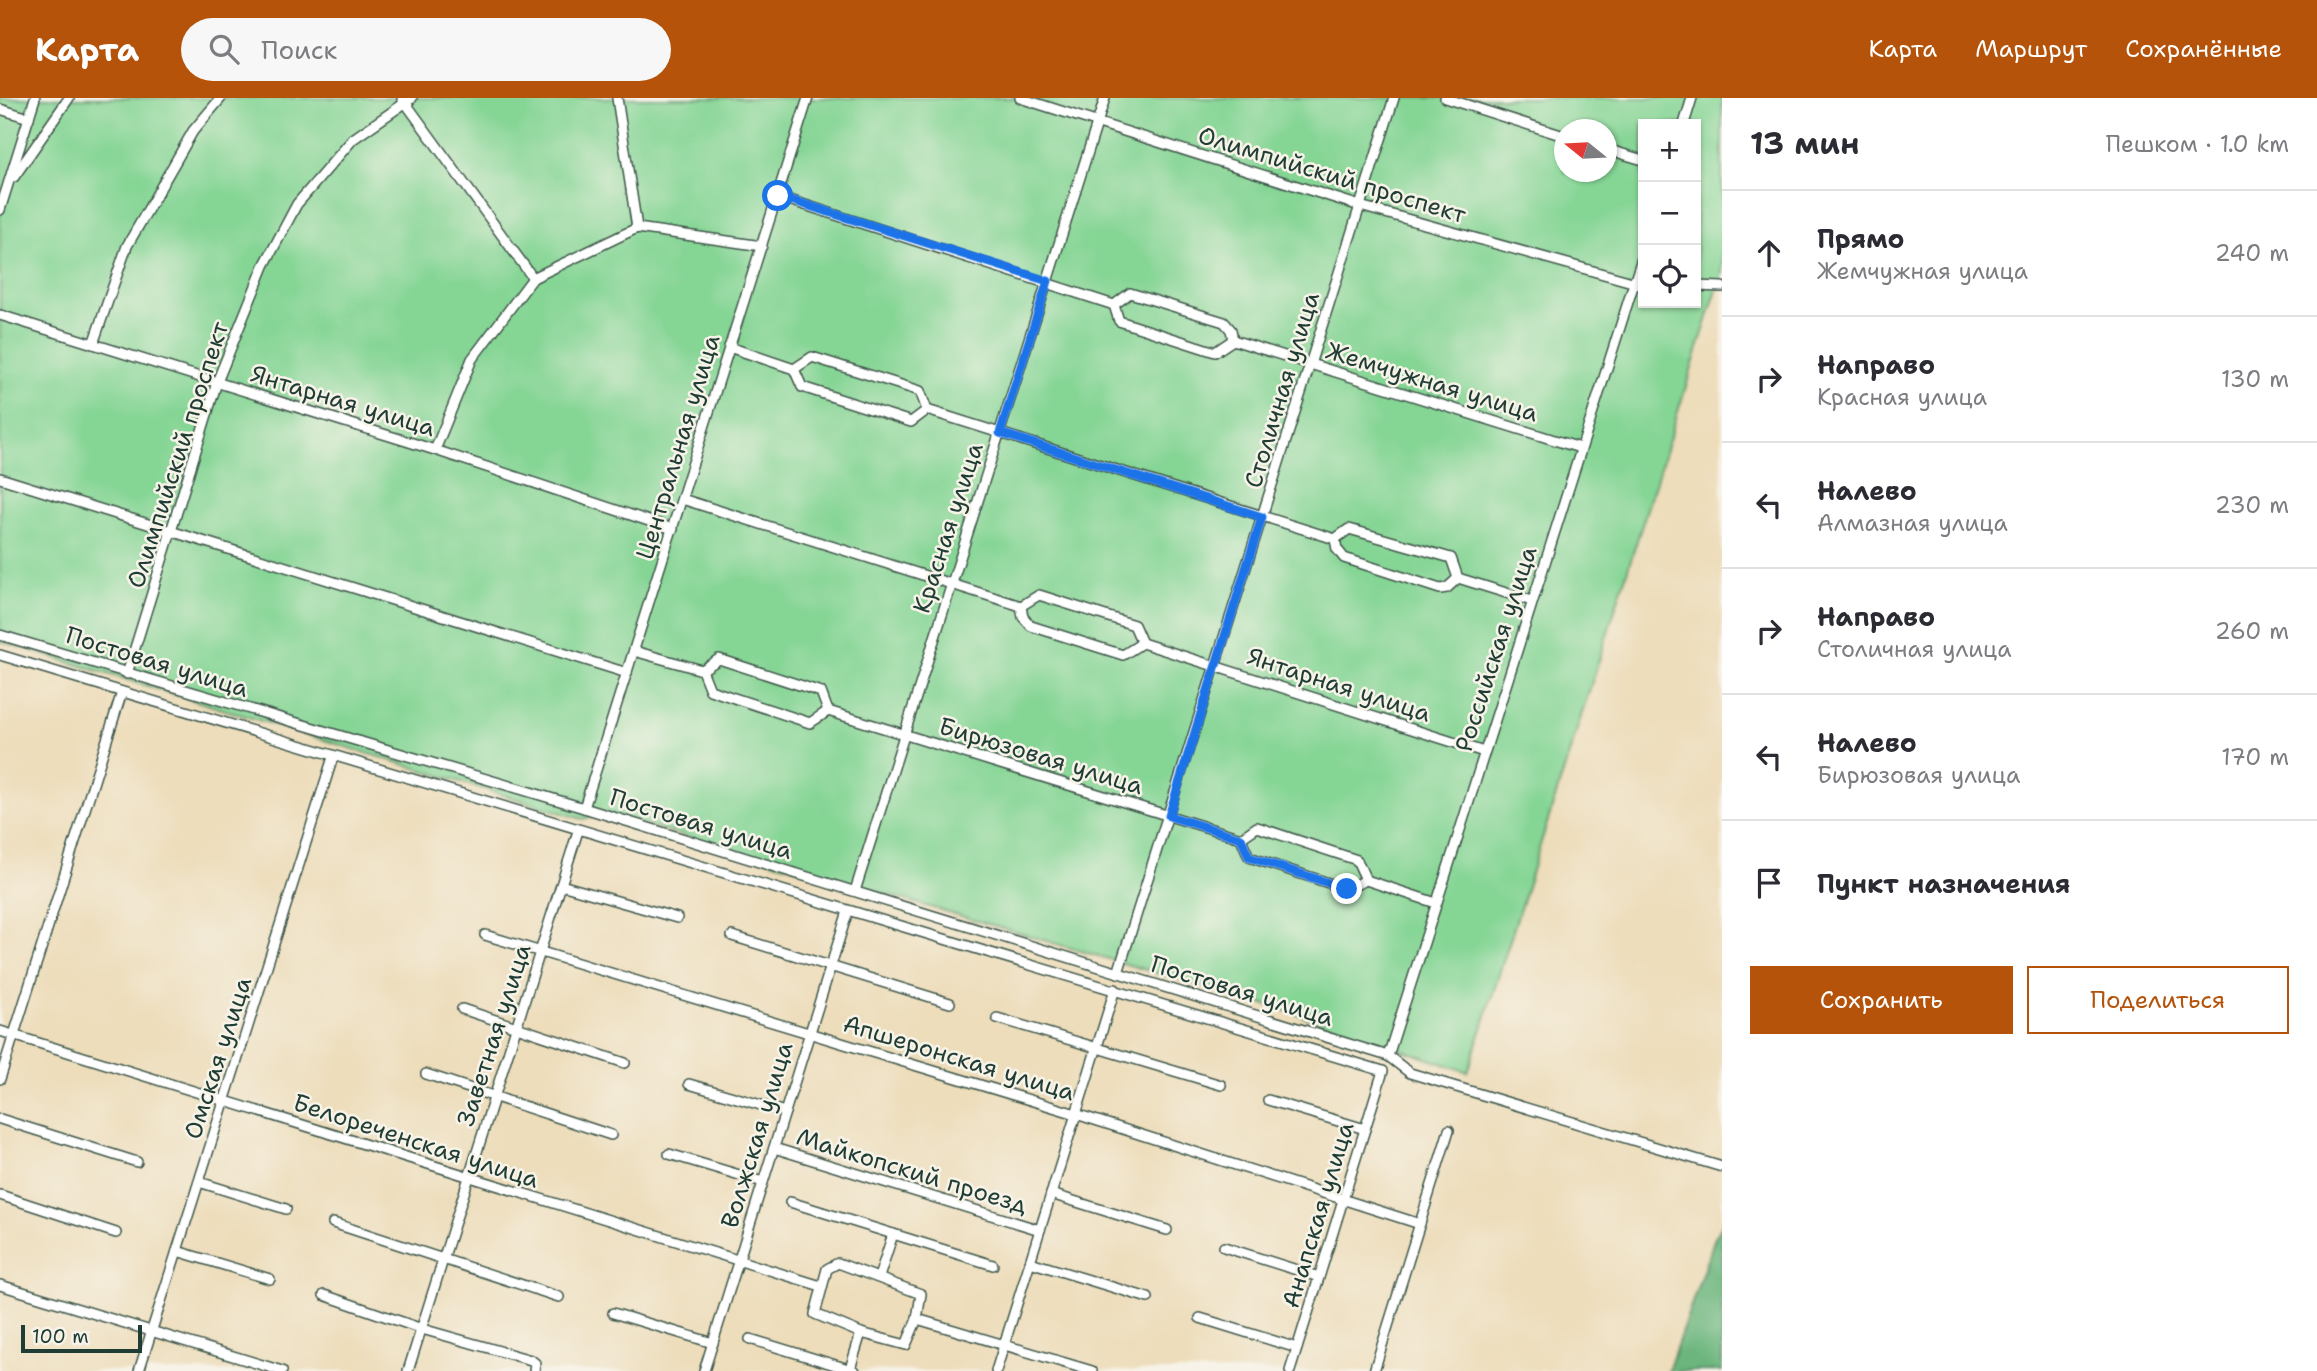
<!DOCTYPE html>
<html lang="ru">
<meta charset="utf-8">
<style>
:root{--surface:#fff;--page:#f7f7f7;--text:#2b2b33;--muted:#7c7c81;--line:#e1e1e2;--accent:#b45309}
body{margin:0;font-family:"Shantell Sans",sans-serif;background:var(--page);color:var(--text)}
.controls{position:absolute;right:21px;top:21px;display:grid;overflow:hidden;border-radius:0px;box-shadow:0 2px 5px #0004}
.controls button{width:63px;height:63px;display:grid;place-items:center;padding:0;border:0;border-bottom:2px solid var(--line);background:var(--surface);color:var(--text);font:35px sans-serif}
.compass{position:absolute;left:1554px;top:21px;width:63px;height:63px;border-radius:50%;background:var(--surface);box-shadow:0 2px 5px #0004;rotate:288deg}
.scale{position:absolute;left:21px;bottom:18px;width:121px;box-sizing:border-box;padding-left:7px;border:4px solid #1f3d34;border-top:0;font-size:19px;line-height:24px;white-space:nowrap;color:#1f3d34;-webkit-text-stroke:5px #f7f3e8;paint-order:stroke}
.stop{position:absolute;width:21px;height:21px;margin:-16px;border:5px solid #1a73e8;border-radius:50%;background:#fff}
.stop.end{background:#1a73e8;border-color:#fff;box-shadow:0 2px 7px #0008}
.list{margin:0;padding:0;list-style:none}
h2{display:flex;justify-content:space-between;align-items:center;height:91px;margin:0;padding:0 28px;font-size:30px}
h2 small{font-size:23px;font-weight:400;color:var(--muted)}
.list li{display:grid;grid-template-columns:46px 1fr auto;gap:21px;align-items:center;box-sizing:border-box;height:126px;padding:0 28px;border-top:2px solid var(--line)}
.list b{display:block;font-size:26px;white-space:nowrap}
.list p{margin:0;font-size:23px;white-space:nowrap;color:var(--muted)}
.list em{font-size:23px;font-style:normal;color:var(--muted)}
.actions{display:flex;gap:14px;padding:21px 28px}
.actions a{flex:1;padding:16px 0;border:2px solid var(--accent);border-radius:0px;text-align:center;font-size:24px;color:var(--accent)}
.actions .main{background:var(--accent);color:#fff}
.icon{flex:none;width:38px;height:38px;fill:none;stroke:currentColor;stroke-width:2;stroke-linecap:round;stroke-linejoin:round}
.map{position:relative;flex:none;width:1722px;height:1273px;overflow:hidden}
header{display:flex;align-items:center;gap:42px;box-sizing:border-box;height:98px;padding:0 35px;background:var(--accent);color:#fff}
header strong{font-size:33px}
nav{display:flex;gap:38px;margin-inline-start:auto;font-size:24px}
.search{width:490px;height:63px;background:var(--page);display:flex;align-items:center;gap:18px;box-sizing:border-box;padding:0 24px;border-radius:38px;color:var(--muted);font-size:26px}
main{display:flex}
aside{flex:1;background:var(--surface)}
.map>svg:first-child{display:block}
</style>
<header>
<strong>Карта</strong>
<div class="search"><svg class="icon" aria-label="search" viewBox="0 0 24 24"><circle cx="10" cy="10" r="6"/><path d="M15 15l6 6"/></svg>Поиск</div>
<nav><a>Карта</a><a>Маршрут</a><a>Сохранённые</a></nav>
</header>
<main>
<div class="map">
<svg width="1722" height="1273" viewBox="0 0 1722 1273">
<rect width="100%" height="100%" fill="#f7f3e8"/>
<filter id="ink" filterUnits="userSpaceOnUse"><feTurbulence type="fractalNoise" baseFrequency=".0143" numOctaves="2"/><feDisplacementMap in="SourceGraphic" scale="14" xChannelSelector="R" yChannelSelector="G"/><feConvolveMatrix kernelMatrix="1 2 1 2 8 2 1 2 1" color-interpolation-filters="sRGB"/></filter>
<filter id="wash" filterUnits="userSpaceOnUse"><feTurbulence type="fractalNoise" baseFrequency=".00686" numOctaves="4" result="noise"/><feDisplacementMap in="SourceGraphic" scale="28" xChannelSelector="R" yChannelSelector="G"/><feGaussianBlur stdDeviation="1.57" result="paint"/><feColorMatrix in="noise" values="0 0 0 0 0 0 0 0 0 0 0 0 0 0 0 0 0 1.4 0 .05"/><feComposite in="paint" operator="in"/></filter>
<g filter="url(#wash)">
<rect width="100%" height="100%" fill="#edddbb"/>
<path fill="#85d595" stroke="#528964" stroke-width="2" fill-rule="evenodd" d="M0 0H1722V175L1468 974 1284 912 609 716 582 721 0 543ZM1643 26H1696V205H1643ZM1564 32H1606V74H1564Z"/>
<polygon fill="#6cb67e" stroke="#467a59" stroke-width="2" points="1722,1127 1722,1273 1668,1273 1715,1139"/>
</g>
<g filter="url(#ink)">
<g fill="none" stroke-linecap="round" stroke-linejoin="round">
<g stroke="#3e5548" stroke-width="12">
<g id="street">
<polyline points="402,0 533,180"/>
<polyline points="617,0 637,130"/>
<polyline points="1020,0 1360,108 1643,187"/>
<polyline points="1445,0 1564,38"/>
<polyline points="0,11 29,20"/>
<polyline points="1684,26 1692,0"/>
<polyline points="1606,51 1643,62"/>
<polyline points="14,79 69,0"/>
<polyline points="777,98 1114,207 1130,195 1224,224 1231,232 1233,242 1580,350"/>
<polyline points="0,112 35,0"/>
<polyline points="1696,188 1722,189"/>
<polyline points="1114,207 1119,223 1215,254 1233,242"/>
<polyline points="0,217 435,352 673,431"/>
<polyline points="93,246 127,148 193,33 221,0"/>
<polyline points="729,249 794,271 812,259 920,293 927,312 1335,441 1349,431 1451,460 1458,480 1532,503"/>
<polyline points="794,271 802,289 911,324 927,312"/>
<polyline points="435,352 472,261 533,180 637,130 762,148"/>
<polyline points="0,380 627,575"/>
<polyline points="682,401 1021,508 1023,519 1031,528 1123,557 1142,545 1484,654"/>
<polyline points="1335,441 1337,451 1344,460 1440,491 1447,490 1458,480"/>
<polyline points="1021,508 1039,497 1134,527 1142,545"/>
<polyline points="0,537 584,710 1388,958 1410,975 1722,1069"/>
<polyline points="634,553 702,572 710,592 810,625 828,613 1241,740 1257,729 1357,762 1366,782 1436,805"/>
<polyline points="0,557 1383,973 1290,1273"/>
<polyline points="702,572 719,561 821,594 828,613"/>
<polyline points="127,576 217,284 264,168 297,106 353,41 412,0"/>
<polyline points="584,710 808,0"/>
<polyline points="1241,740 1249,759 1347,791 1366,782"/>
<polyline points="561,787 677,820"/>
<polyline points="855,793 1105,0"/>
<polyline points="485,837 1076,1016 1420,1126"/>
<polyline points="732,838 950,905"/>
<polyline points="1118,875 1394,0"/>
<polyline points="462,911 625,965"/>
<polyline points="997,920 1221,987"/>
<polyline points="0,933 821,1188"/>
<polyline points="1388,958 1643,157"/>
<polyline points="426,976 611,1037"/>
<polyline points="0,981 122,594"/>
<polyline points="689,986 785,1014"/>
<polyline points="1268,1002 1365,1031"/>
<polyline points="0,1021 137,1064"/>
<polyline points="774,1050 1040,1132"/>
<polyline points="669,1056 763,1084"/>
<polyline points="199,1084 286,1111"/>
<polyline points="1051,1096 1167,1132"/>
<polyline points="0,1097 116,1135"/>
<polyline points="790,1104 993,1167"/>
<polyline points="333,1125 559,1199"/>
<polyline points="1224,1149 1319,1179"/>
<polyline points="177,1153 270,1181"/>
<polyline points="1030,1164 1148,1200"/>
<polygon points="838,1165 921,1196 917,1221 906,1247 861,1235 815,1216 827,1171"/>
<polyline points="879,1179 893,1136"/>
<polyline points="0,1187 282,1273"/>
<polyline points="324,1197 422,1231 531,1262 535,1265 534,1273"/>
<polyline points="613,1215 713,1245"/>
<polyline points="1200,1220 1297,1250"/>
<polyline points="917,1221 1092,1273"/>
<polyline points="750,1241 855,1273"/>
<polyline points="850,1271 861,1235"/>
<polyline points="139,1273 333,659"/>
<polyline points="408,1273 578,733"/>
<polyline points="704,1273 848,813"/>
<polyline points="996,1273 1115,891"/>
<polyline points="1374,1273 1449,1032"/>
</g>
</g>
<use href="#street" stroke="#fff" stroke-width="9"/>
</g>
</g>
<g fill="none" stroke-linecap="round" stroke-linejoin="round" filter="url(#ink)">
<polyline stroke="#1a73e8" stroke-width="9" points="778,98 1048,183 1000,335 1262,419 1169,718 1241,740 1249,759 1347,791"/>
</g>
<g text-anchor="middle" stroke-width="5" stroke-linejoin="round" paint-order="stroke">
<g font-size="24" fill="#1f3d34" stroke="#f7f3e8">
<text transform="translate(1332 77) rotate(17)" y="8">Олимпийский проспект</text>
<text transform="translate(1432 284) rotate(17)" y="8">Жемчужная улица</text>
<text transform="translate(1282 292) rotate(-73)" y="8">Столичная улица</text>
<text transform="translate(343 303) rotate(17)" y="8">Янтарная улица</text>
<text transform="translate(678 349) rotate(-73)" y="8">Центральная улица</text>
<text transform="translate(178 357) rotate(-72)" y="8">Олимпийский проспект</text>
<text transform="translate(948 430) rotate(-72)" y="8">Красная улица</text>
<text transform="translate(1496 551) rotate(-72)" y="8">Российская улица</text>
<text transform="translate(157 564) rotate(17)" y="8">Постовая улица</text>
<text transform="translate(1339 587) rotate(18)" y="8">Янтарная улица</text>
<text transform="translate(1041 658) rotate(17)" y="8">Бирюзовая улица</text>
<text transform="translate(701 726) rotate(17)" y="8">Постовая улица</text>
<text transform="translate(1242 893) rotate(17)" y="8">Постовая улица</text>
<text transform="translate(494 937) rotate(-72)" y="8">Заветная улица</text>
<text transform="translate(218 960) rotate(-72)" y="8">Омская улица</text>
<text transform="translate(959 960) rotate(17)" y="8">Апшеронская улица</text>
<text transform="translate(757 1037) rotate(-73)" y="8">Волжская улица</text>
<text transform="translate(416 1043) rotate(18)" y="8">Белореченская улица</text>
<text transform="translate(912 1073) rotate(17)" y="8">Майкопский проезд</text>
<text transform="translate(1318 1117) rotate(-73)" y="8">Анапская улица</text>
</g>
</g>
</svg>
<div class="controls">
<button>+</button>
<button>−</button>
<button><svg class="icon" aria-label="locate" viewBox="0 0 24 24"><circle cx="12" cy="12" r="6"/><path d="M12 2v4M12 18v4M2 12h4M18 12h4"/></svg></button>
</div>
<svg class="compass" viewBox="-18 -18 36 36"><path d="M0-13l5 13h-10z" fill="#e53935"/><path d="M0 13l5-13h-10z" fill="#7c7c81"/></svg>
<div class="scale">100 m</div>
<div class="stop" style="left:778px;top:98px"></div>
<div class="stop end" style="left:1347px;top:791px"></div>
</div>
<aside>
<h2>13 мин<small>Пешком · 1.0 km</small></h2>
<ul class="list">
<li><svg class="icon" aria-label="ahead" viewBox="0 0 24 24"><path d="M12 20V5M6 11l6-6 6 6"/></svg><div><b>Прямо</b><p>Жемчужная улица</p></div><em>240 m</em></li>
<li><svg class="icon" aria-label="right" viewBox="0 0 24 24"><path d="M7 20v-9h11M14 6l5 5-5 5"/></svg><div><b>Направо</b><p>Красная улица</p></div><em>130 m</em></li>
<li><svg class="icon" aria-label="left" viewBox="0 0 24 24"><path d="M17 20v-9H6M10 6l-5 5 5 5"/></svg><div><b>Налево</b><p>Алмазная улица</p></div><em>230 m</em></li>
<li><svg class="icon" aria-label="right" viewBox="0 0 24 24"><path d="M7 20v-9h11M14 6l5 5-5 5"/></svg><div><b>Направо</b><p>Столичная улица</p></div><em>260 m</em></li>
<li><svg class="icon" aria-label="left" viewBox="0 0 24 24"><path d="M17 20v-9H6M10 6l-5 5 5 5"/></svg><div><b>Налево</b><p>Бирюзовая улица</p></div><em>170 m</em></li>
<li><svg class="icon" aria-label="arrive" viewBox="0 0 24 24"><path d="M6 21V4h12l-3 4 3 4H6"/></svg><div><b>Пункт назначения</b></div></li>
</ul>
<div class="actions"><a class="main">Сохранить</a><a>Поделиться</a></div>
</aside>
</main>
